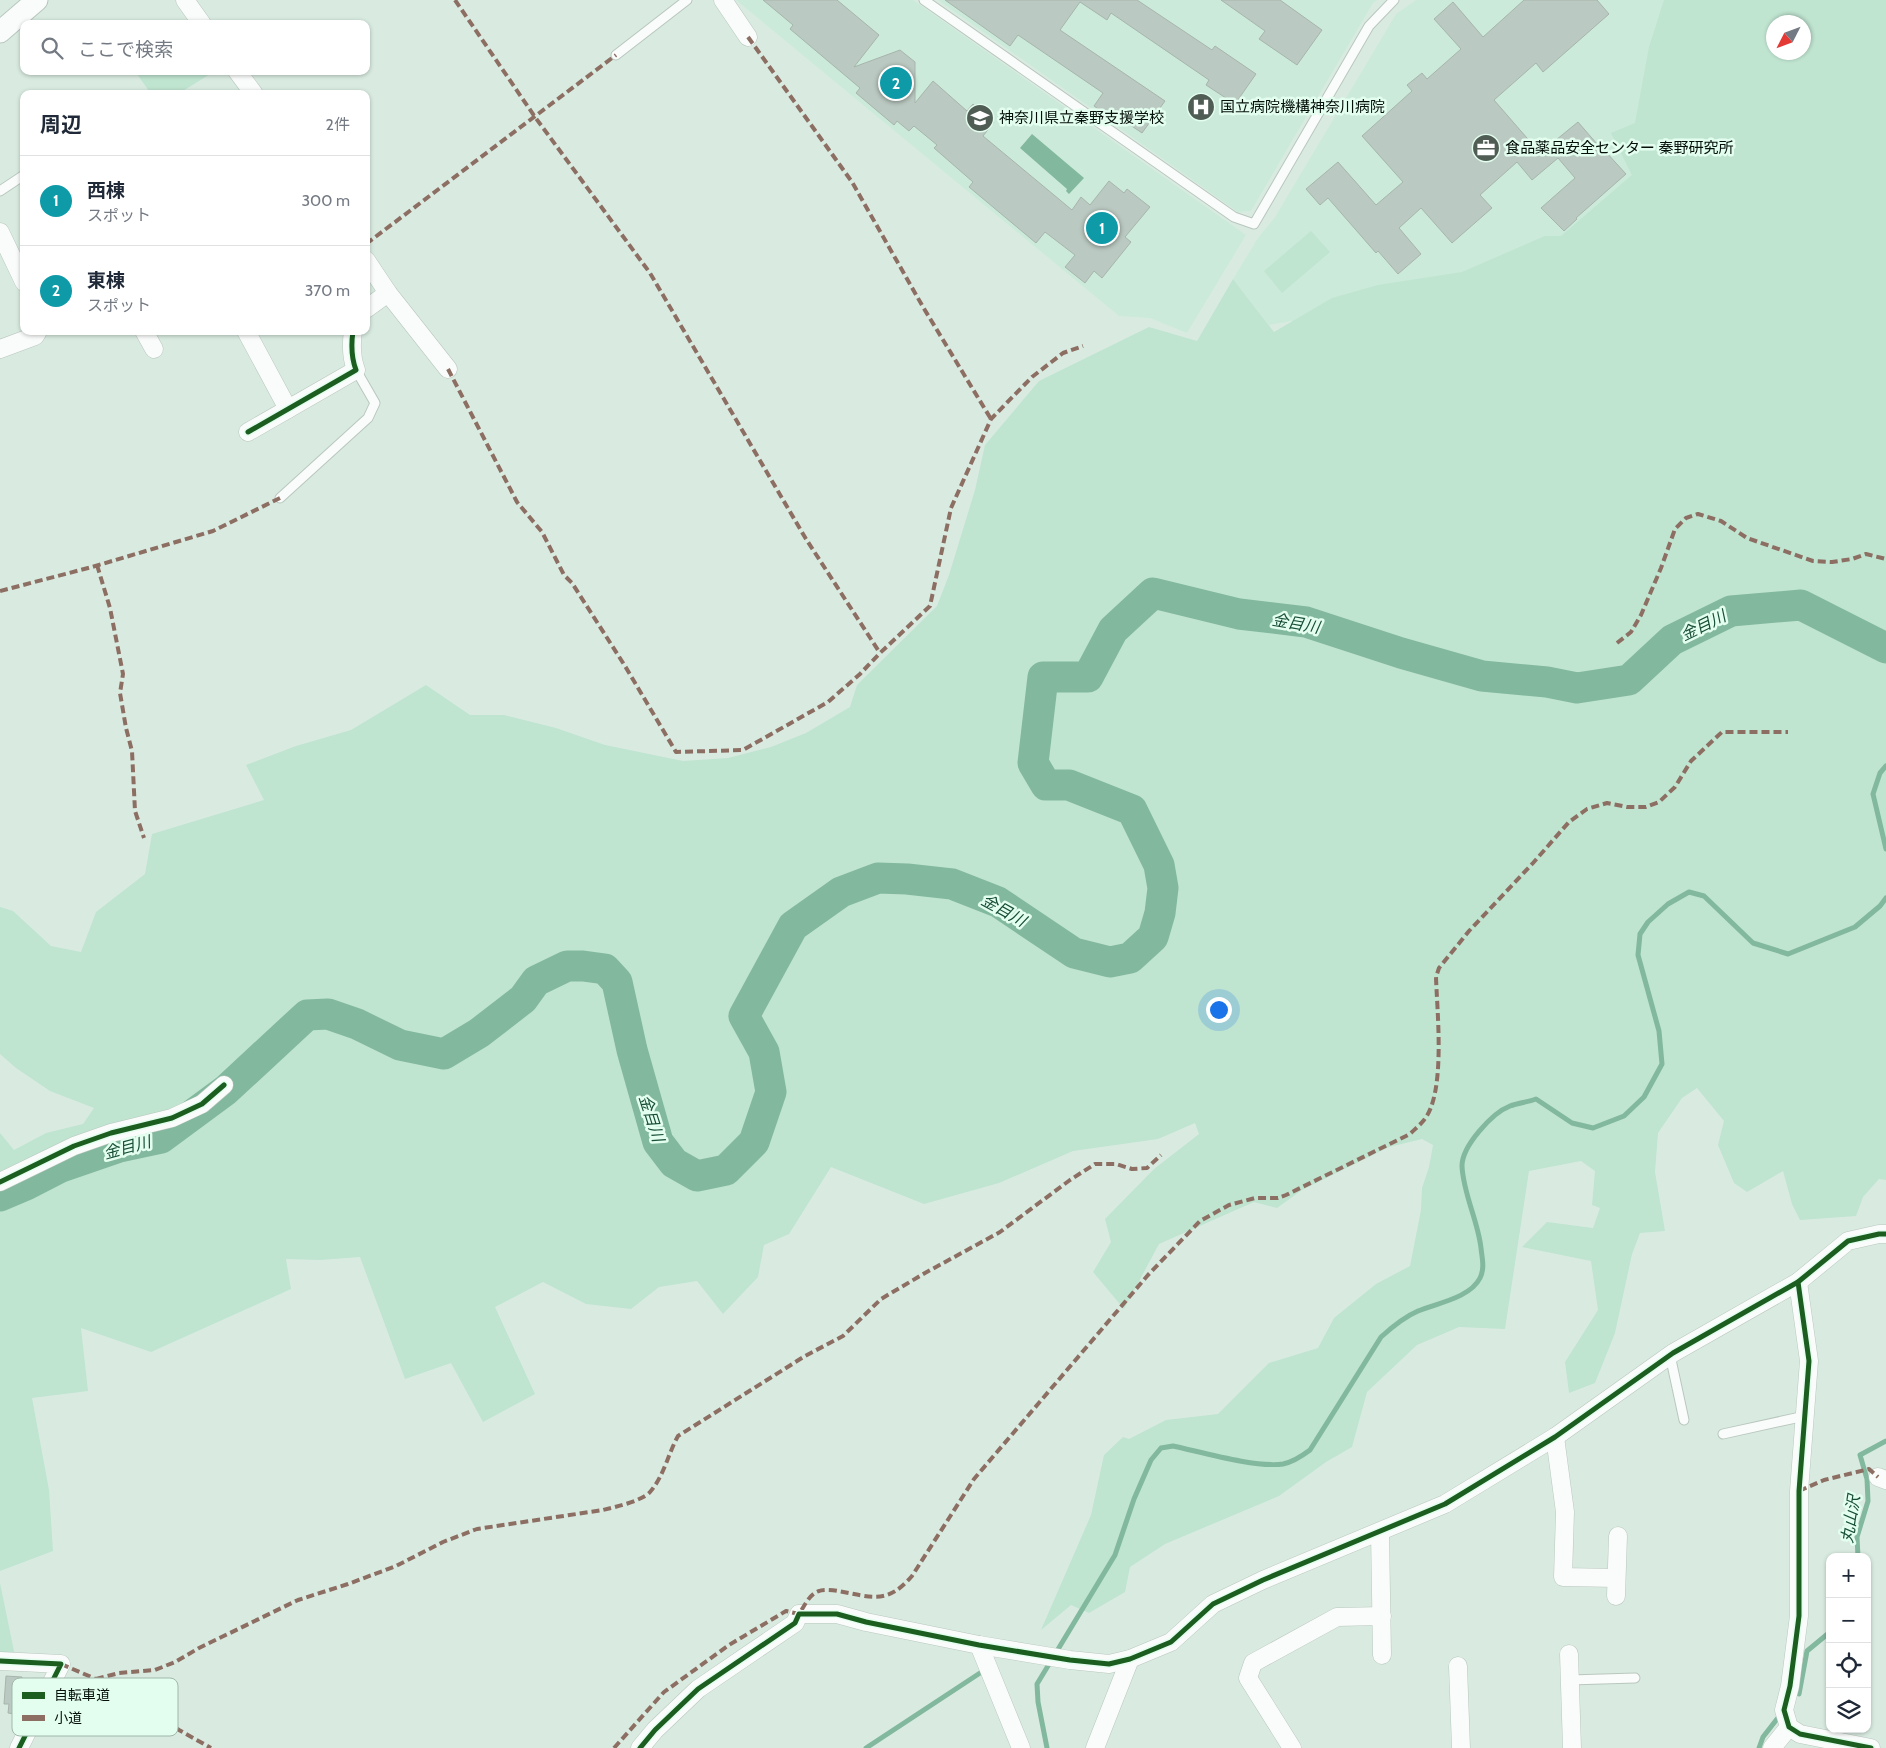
<!DOCTYPE html>
<html lang="ja">
<meta charset="utf-8">
<style>
:root{--surface:#fff;--page:#f2f2f3;--text:#1f2937;--muted:#747a83;--line:#e0e1e3;--accent:#db2777}
body{margin:0;font-family:Cabin,"Noto Sans JP",sans-serif;background:var(--page);color:var(--text)}
.controls{position:absolute;right:15px;bottom:15px;display:grid;overflow:hidden;border-radius:10px;box-shadow:0 1px 4px #0004}
.controls button{width:45px;height:45px;display:grid;place-items:center;padding:0;border:0;border-bottom:1px solid var(--line);background:var(--surface);color:var(--text);font:25px sans-serif}
.compass{position:absolute;left:1766px;top:15px;width:45px;height:45px;border-radius:50%;background:var(--surface);box-shadow:0 1px 4px #0004;rotate:228deg}
.you{position:absolute;left:1218px;top:1009px;width:18px;height:18px;margin:-12px;border:4px solid #fff;border-radius:50%;background:#1a73e8;box-shadow:0 0 0 8px #1a73e833}
.badge{display:grid;place-items:center;width:32px;height:32px;border-radius:50%;background:var(--accent);color:#fff;font-size:16px;font-weight:700}
.pin{position:absolute;translate:-50% -50%;border:2px solid #fff;box-shadow:0 1px 5px #0006}
.list{margin:0;padding:0;list-style:none}
h2{display:flex;justify-content:space-between;align-items:center;height:65px;margin:0;padding:0 20px;font-size:21px}
h2 small{font-size:16px;font-weight:400;color:var(--muted)}
.list li{display:grid;grid-template-columns:32px 1fr auto;gap:15px;align-items:center;box-sizing:border-box;height:90px;padding:0 20px;border-top:1px solid var(--line)}
.list b{display:block;font-size:19px;white-space:nowrap}
.list p{margin:0;font-size:16px;white-space:nowrap;color:var(--muted)}
.list em{font-size:16px;font-style:normal;color:var(--muted)}
.icon{flex:none;width:28px;height:28px;fill:none;stroke:currentColor;stroke-width:2;stroke-linecap:round;stroke-linejoin:round}
.map{position:relative;flex:none;width:1886px;height:1748px;overflow:hidden}
.search{position:absolute;background:var(--surface);box-shadow:0 1px 4px #0004;left:20px;top:20px;width:350px;height:55px;display:flex;align-items:center;gap:12px;box-sizing:border-box;padding:0 18px;border-radius:10px;color:var(--muted);font-size:19px}
.panel{position:absolute;background:var(--surface);box-shadow:0 1px 4px #0004;left:20px;top:90px;width:350px;height:245px;border-radius:10px}
.map>svg:first-child{display:block}
</style>
<div class="map">
<svg width="1886" height="1748" viewBox="0 0 1886 1748">
<rect width="100%" height="100%" fill="#d9ebe1"/>
<g fill="#cbead9">
<polygon points="736,0 913,0 1246,235 1187,333 1150,318 1119,316"/>
<polygon points="938,0 1377,0 1373,3 1251,211 1238,212"/>
<polygon points="1416,0 1679,0 1650,199 1501,286 1269,325 1233,279 1258,238 1275,217 1396,14"/>
</g>
<g fill="#bfe4d0" fill-rule="evenodd">
<path d="M1664 0H1886V1180L1879 1179 1863 1197 1856 1216 1800 1220 1792 1204 1783 1171 1747 1192 1734 1183 1718 1145 1724 1121 1697 1088 1682 1098 1658 1133 1655 1172 1665 1231 1640 1233 1632 1254 1615 1333 1595 1383 1569 1393 1565 1362 1598 1310 1591 1261 1522 1247 1547 1222 1593 1228 1600 1208 1592 1205 1595 1171 1581 1161 1529 1171 1505 1329 1459 1327 1417 1345 1367 1392 1352 1447 1326 1462 1279 1496 1165 1544 1130 1567 1125 1592 1089 1613 1071 1605 1041 1630 1091 1515 1104 1455 1123 1437 1129 1439 1166 1420 1218 1414 1269 1363 1318 1348 1334 1318 1376 1284 1410 1266 1421 1210 1422 1188 1429 1167 1433 1145 1422 1139 1389 1147 1302 1190 1277 1208 1254 1202 1159 1244 1124 1309 1093 1272 1111 1242 1105 1219 1154 1169 1199 1134 1195 1123 1158 1139 1073 1151 999 1183 924 1204 831 1167 789 1234 764 1245 758 1277 723 1314 697 1281 659 1287 631 1309 586 1304 543 1282 495 1307 535 1394 483 1422 451 1363 405 1379 360 1257 320 1260 286 1259 291 1289 151 1352 81 1328 88 1391 32 1398 49 1490 53 1551 0 1571V1133L14 1150 46 1133 83 1124 94 1108 50 1091 16 1068 0 1054V907L13 911 51 946 81 952 96 912 145 874 152 834 264 800 246 765 296 746 351 730 426 685 470 715H504L556 728 605 745 683 761 728 758 771 747 806 733 850 707 857 685 937 606 949 575 975 490 985 445 1039 381 1149 327 1197 341 1233 279 1274 332 1332 298 1378 285 1462 272 1545 236H1561L1632 175 1611 133 1635 123 1649 47ZM1774 22H1804V52H1774Z"/>
<polygon points="135,71 215,71 178,94 151,94"/>
<polygon points="1311,231 1330,252 1282,293 1264,271"/>
<polygon points="0,1583 15,1656 0,1655"/>
</g>
<polygon fill="#82b89d" points="1032,134 1084,178 1069,194 1066,191 1067,189 1020,148"/>
<g fill="none" stroke-linecap="round" stroke-linejoin="round">
<g stroke="#82b89d" stroke-width="5">
<polyline points="1886,766 1880,773 1873,794 1886,849"/>
<polyline points="1858,1557 1857,1537 1868,1501 1867,1479 1860,1455 1886,1441"/>
<polyline points="1799,1694 1807,1651 1830,1632"/>
<polyline points="866,1748 980,1673"/>
<path d="M1047 1748 1038 1702 1037 1684 1115 1555 1134 1499 1151 1460 1161 1448 1173 1446C1201 1452 1256 1468 1283 1464 1293 1462 1302 1456 1310 1450L1381 1337C1392 1327 1404 1317 1418 1311 1437 1303 1470 1298 1480 1278 1485 1268 1482 1258 1481 1248 1478 1221 1463 1193 1462 1166 1462 1146 1492 1113 1510 1106 1518 1103 1528 1102 1536 1099L1572 1123 1593 1128 1624 1116 1644 1097 1662 1064 1659 1031 1638 955 1640 934 1648 922 1668 904 1689 892 1704 896 1753 943 1788 954 1855 927 1880 906 1886 898"/>
<polyline points="1759,1748 1763,1737 1777,1719"/>
</g>
<polyline stroke="#82b89d" stroke-width="31" points="0,1196 26,1185 61,1167 119,1147 161,1138 226,1090 307,1015 328,1014 357,1024 400,1045 444,1054 479,1033 523,999 536,981 567,966 583,966 605,969 617,982 632,1050 658,1142 674,1163 697,1176 726,1170 754,1142 771,1092 764,1052 744,1016 793,926 841,892 878,878 907,879 952,884 998,902 1074,953 1110,962 1130,958 1153,937 1160,913 1163,888 1159,865 1132,810 1069,785 1046,785 1033,763 1043,677 1088,677 1113,630 1153,593 1239,614 1306,622 1401,653 1482,676 1547,682 1577,688 1629,680 1672,640 1731,611 1801,605 1886,648"/>
</g>
<g fill="#bac9c1" stroke="#a7b5ad">
<polygon points="763,0 837,0 879,35 854,67 900,50 915,62 915,103 933,81 967,111 973,104 994,122 983,136 1072,210 1081,197 1090,205 1109,181 1124,193 1127,189 1150,207 1125,237 1131,242 1102,278 1094,271 1085,283 1065,267 1075,255 1045,232 1036,243 969,187 973,182 934,148 937,145 914,126 909,131 897,121 894,125 856,93 860,88 790,29 793,25"/>
<polygon points="945,0 1137,0 1212,50 1215,46 1256,74 1235,104 1206,85 1209,80 1111,13 1107,20 1080,2 1060,30 1165,101 1142,133 1117,116 1114,120 1094,106 1103,93 1018,35 1010,46"/>
<polygon points="1221,0 1280,0 1322,30 1297,65 1259,39 1265,31"/>
<polygon points="1524,0 1597,0 1609,14 1543,72 1536,63 1494,100 1540,153 1578,122 1604,152 1605,151 1626,174 1576,218 1577,219 1564,231 1541,208 1575,178 1558,158 1532,180 1517,162 1480,195 1492,208 1452,243 1421,208 1399,228 1421,254 1398,274 1378,251 1376,253 1328,198 1320,205 1306,189 1338,162 1376,205 1403,182 1362,136 1412,91 1407,85 1422,73 1427,79 1461,49 1434,19 1453,2 1483,37"/>
<polygon points="6,1676 22,1677 21,1684 27,1684 25,1702 23,1702 22,1715 8,1713 9,1704 4,1704"/>
</g>
<g fill="none" stroke-linecap="round" stroke-linejoin="round">
<g stroke="#b9c7bf" stroke-width="11">
<g id="service">
<polyline points="924,0 1234,217 1254,224 1369,26 1394,0"/>
<polyline points="616,55 687,0"/>
<polyline points="0,191 24,175"/>
<polyline points="280,498 368,418 375,403 356,370"/>
<polyline points="1670,1355 1684,1420"/>
<polyline points="1723,1434 1805,1416"/>
<polyline points="1570,1680 1635,1678"/>
</g>
</g>
<g stroke="#b9c7bf" stroke-width="19">
<g id="minor">
<polyline points="185,0 202,24"/>
<polyline points="723,0 748,37"/>
<polyline points="237,71 254,94"/>
<polyline points="0,232 24,282"/>
<polyline points="366,260 388,293 448,369"/>
<polyline points="366,309 388,293"/>
<polyline points="144,331 154,349"/>
<polyline points="246,331 288,409"/>
<polyline points="0,349 35,336 38,331"/>
<path d="M248 432 356 370C351 357 351 345 353 331"/>
<polyline points="0,1182 74,1146 111,1133 172,1118 202,1104 224,1085"/>
<polyline points="1798,1282 1809,1361 1799,1491 1799,1616 1790,1686 1784,1710 1789,1727 1800,1734 1871,1748"/>
<polyline points="1555,1437 1565,1512 1563,1577 1616,1578"/>
<polyline points="1878,1477 1886,1480"/>
<polyline points="1380,1532 1382,1655"/>
<polyline points="1616,1596 1618,1536"/>
<polyline points="979,1645 1021,1748"/>
<polyline points="1569,1654 1572,1748"/>
<polyline points="0,1661 61,1664 19,1748"/>
<polyline points="1458,1666 1461,1748"/>
<polyline points="640,1748 655,1730 698,1689 795,1623 799,1614 837,1614 866,1622 979,1645 1070,1660 1109,1664 1130,1659 1171,1642 1213,1604 1263,1580 1445,1504 1555,1437 1673,1353 1798,1282 1848,1241 1879,1234 1886,1234"/>
<polyline points="1095,1748 1130,1659"/>
<polyline points="1292,1748 1248,1678 1253,1663 1337,1617 1382,1616"/>
<polyline points="1772,1748 1789,1727"/>
</g>
</g>
<g stroke="#b9c7bf" stroke-width="23">
<polyline id="tertiary" points="0,32 37,0"/>
</g>
<use href="#service" stroke="#f9fcfa" stroke-width="9"/>
<use href="#minor" stroke="#f9fcfa" stroke-width="18"/>
<use href="#tertiary" stroke="#f9fcfa" stroke-width="21"/>
<g stroke="#8d6e63" stroke-width="4" stroke-dasharray="8 4" stroke-linecap="butt">
<polyline points="455,0 535,117 650,273 806,539 880,653"/>
<polyline points="748,37 852,182 923,307 991,419"/>
<polyline points="366,244 616,55"/>
<polyline points="448,369 517,502 542,532 564,575 572,583 625,666 676,752 743,750 828,702 860,674 880,653 930,606 951,508 991,419 1032,377 1063,353 1083,346"/>
<polyline points="97,565 110,608 123,674 120,693 126,728 132,751 135,811 144,838"/>
<polyline points="0,591 92,567 213,531 280,498"/>
<polyline points="1617,643 1631,632 1641,615 1661,568 1675,529 1686,518 1698,514 1721,521 1747,538 1813,561 1832,562 1852,559 1866,554 1886,559"/>
<polyline points="1799,1491 1824,1480 1869,1469 1878,1477"/>
<polyline points="61,1664 105,1683 134,1698 179,1730 211,1748"/>
<path d="M96 1679 119 1673 155 1670 175 1662 199 1648 298 1600 348 1584 396 1566 443 1542 477 1529 603 1510C615 1507 642 1501 650 1492 664 1476 668 1454 678 1436L805 1356 843 1336 881 1299 925 1273 1000 1232 1070 1180 1095 1164H1116L1132 1169 1147 1168 1161 1155"/>
<path d="M614 1748 664 1692 729 1645 786 1611 799 1614C804 1607 809 1594 819 1591 823 1589 833 1590 838 1591 872 1597 887 1605 912 1576L974 1479 1148 1275 1200 1221 1229 1205 1255 1198H1278L1286 1195 1410 1134C1415 1129 1420 1125 1424 1120 1446 1093 1437 1012 1436 977L1439 968 1469 931 1533 863 1569 822 1587 809 1607 803 1627 807H1646L1659 802 1675 787 1691 761 1722 732H1788"/>
</g>
<g stroke="#e3feef" stroke-width="8">
<g id="cycleway">
<path d="M248 432 356 370C351 357 351 345 353 331"/>
<polyline points="0,1182 74,1146 111,1133 172,1118 202,1104 224,1085"/>
<polyline points="1798,1282 1809,1361 1799,1491 1799,1616 1790,1686 1784,1710 1789,1727 1800,1734 1871,1748"/>
<polyline points="0,1661 61,1664 19,1748"/>
<polyline points="640,1748 655,1730 698,1689 795,1623 799,1614 837,1614 866,1622 979,1645 1070,1660 1109,1664 1130,1659 1171,1642 1213,1604 1263,1580 1445,1504 1555,1437 1673,1353 1798,1282 1848,1241 1879,1234 1886,1234"/>
</g>
</g>
<use href="#cycleway" stroke="#1b5e20" stroke-width="5"/>
</g>
<defs>
<g id="hospital-disc" transform="scale(1.4375)"><circle r="9.5" fill="#4f5d55" stroke="#e3feef"/><path d="M-5-5h3v3.5h4V-5h3V5h-3V1.5h-4V5h-3Z" fill="#fff"/></g>
<g id="school-disc" transform="scale(1.4375)"><circle r="9.5" fill="#4f5d55" stroke="#e3feef"/><path d="M0-5L7-2L0 1L-7-2ZM-4 1L0 2.5L4 1V4Q0 6-4 4Z" fill="#fff"/></g>
<g id="office-disc" transform="scale(1.4375)"><circle r="9.5" fill="#4f5d55" stroke="#e3feef"/><path d="M-6-3h4V-5.5h4V-3h4V5H-6ZM-1-4.5V-3h2v-1.5ZM-6 0V1H6V0Z" fill="#fff"/></g>
</defs>
<g fill-rule="evenodd">
<use href="#hospital-disc" x="1201" y="107"/>
<use href="#school-disc" x="980" y="118"/>
<use href="#office-disc" x="1486" y="148"/>
</g>
<g text-anchor="middle" stroke-width="5" stroke-linejoin="round" paint-order="stroke">
<g font-size="15" fill="#05100a" stroke="#e3feef" text-anchor="start">
<text x="1220" y="112">国立病院機構神奈川病院</text>
<text x="999" y="123">神奈川県立秦野支援学校</text>
<text x="1505" y="153">食品薬品安全センター 秦野研究所</text>
</g>
<g font-size="16" font-style="italic" fill="#184e36" stroke="#e3feef">
<text transform="translate(1296 623) rotate(10)" y="6">金目川</text>
<text transform="translate(1703 625) rotate(-26)" y="6">金目川</text>
<text transform="translate(1004 910) rotate(29)" y="6">金目川</text>
<text transform="translate(652 1118) rotate(72)" y="6">金目川</text>
<text transform="translate(127 1147) rotate(-15)" y="6">金目川</text>
<text transform="translate(1850 1519) rotate(-81)" y="6">丸山沢</text>
</g>
</g>
<rect x="12" y="1678" width="166" height="58" rx="8" fill="#e3feef" stroke="#a0b7aa" stroke-width="1"/>
<rect x="22" y="1692" width="23" height="7" fill="#1b5e20"/>
<rect x="22" y="1715" width="23" height="6" fill="#8d6e63"/>
<g font-size="14" fill="#05100a">
<text x="54" y="1700">自転車道</text>
<text x="54" y="1723">小道</text>
</g>
</svg>
<div class="controls">
<button>+</button>
<button>−</button>
<button><svg class="icon" aria-label="locate" viewBox="0 0 24 24"><circle cx="12" cy="12" r="6"/><path d="M12 2v4M12 18v4M2 12h4M18 12h4"/></svg></button>
<button><svg class="icon" aria-label="layers" viewBox="0 0 24 24"><path d="M12 4l9 5-9 5-9-5zM3 14l9 5 9-5"/></svg></button>
</div>
<svg class="compass" viewBox="-18 -18 36 36"><path d="M0-13l5 13h-10z" fill="#e53935"/><path d="M0 13l5-13h-10z" fill="#747a83"/></svg>
<div class="you"></div>
<div class="pin badge" style="left:1102px;top:228px;background:#0f9aa8">1</div>
<div class="pin badge" style="left:896px;top:83px;background:#0f9aa8">2</div>
<div class="search"><svg class="icon" aria-label="search" viewBox="0 0 24 24"><circle cx="10" cy="10" r="6"/><path d="M15 15l6 6"/></svg>ここで検索</div>
<section class="panel">
<h2>周辺<small>2件</small></h2>
<ul class="list">
<li><span class="badge" style="background:#0f9aa8">1</span><div><b>西棟</b><p>スポット</p></div><em>300 m</em></li>
<li><span class="badge" style="background:#0f9aa8">2</span><div><b>東棟</b><p>スポット</p></div><em>370 m</em></li>
</ul>
</section>
</div>
